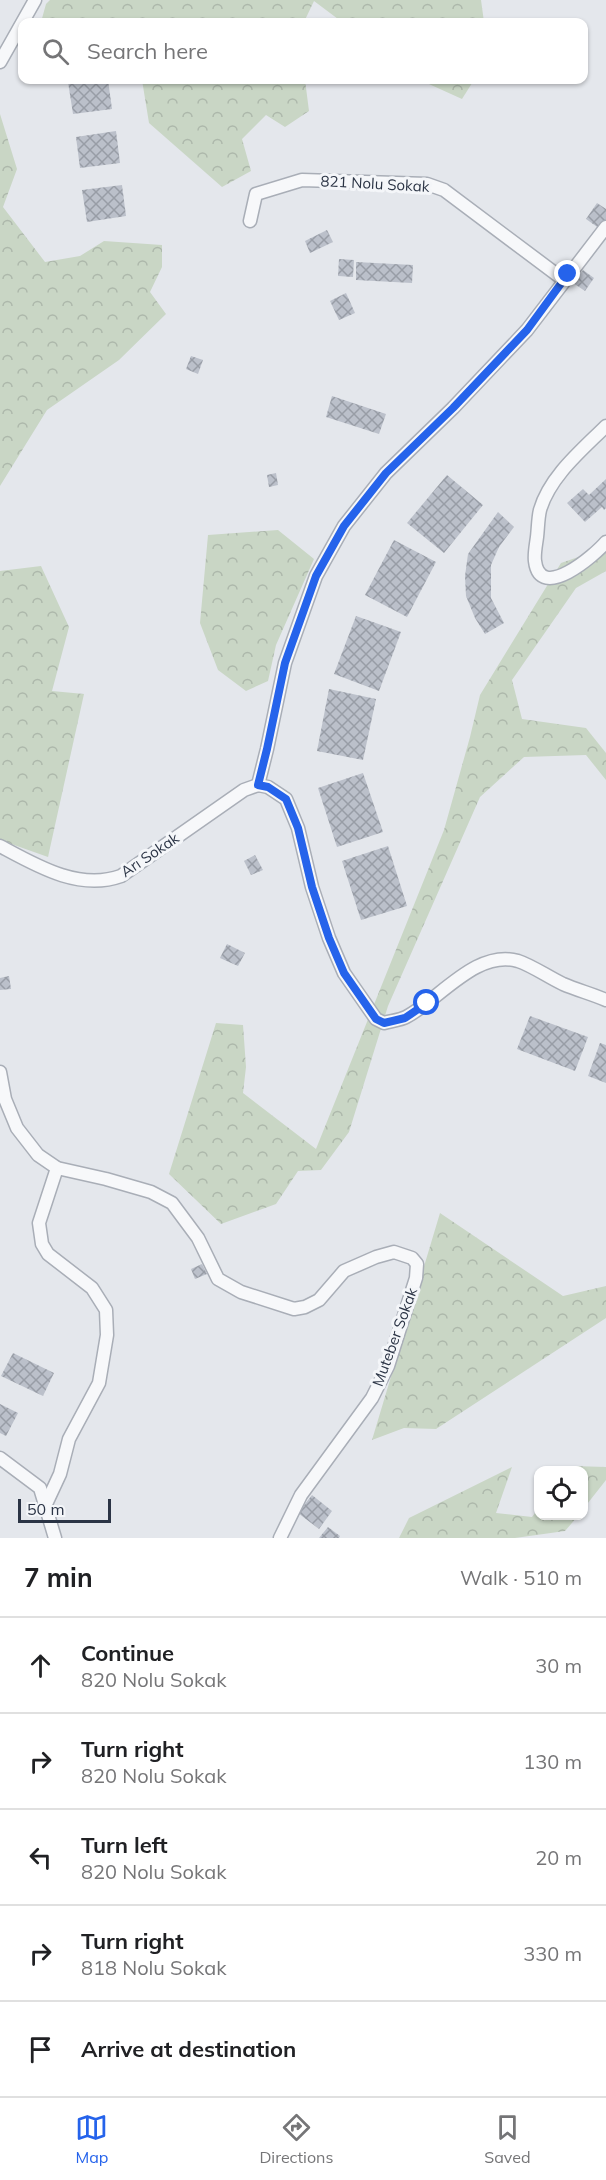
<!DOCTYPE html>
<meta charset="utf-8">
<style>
:root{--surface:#fff;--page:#f6f6f6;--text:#202124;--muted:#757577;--line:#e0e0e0;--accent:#2563eb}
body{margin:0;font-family:Mulish,sans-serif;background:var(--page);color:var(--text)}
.controls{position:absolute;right:18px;bottom:18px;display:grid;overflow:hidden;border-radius:12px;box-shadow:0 2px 4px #0004}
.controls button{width:54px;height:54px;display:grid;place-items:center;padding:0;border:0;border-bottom:2px solid var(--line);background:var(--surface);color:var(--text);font:30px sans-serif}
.scale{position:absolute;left:18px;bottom:15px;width:93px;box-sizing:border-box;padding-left:6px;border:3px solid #2b3445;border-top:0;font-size:16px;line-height:21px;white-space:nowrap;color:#2b3445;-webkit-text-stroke:4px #f4f6f9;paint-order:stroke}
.stop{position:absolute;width:18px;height:18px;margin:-14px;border:4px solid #2563eb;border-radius:50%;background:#fff}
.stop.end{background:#2563eb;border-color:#fff;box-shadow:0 2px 6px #0008}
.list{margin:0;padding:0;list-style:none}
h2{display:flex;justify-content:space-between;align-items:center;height:78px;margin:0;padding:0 24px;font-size:26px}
h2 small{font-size:20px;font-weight:400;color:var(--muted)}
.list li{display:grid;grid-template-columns:39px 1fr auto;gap:18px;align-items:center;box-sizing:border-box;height:96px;padding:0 24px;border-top:2px solid var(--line)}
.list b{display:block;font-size:22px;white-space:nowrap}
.list p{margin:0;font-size:20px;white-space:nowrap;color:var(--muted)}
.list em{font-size:20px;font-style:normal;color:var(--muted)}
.icon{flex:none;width:33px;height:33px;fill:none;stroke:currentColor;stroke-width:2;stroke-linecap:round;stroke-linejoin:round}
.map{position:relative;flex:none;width:606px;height:1538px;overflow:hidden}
.search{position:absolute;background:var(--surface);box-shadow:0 2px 4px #0004;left:18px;right:18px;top:18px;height:66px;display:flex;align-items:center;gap:15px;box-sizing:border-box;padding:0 21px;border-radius:12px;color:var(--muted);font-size:22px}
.sheet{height:558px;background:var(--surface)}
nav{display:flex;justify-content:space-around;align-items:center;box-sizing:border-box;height:84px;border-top:2px solid var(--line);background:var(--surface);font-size:16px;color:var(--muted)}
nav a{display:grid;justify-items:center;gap:3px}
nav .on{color:var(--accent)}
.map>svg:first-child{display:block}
</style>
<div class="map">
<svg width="606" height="1538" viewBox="0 0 606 1538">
<defs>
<pattern id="forest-crowns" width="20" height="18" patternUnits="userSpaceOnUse" patternTransform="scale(1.5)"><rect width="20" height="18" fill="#c9d6c5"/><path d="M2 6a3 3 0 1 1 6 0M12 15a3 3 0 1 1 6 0" fill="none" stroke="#adb8ab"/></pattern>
<pattern id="building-cross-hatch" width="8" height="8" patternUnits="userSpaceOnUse" patternTransform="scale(1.5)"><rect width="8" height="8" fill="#bbc0ca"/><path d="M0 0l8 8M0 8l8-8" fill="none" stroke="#989da6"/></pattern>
</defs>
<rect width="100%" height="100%" fill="#e4e7ec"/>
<g fill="url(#forest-crowns)">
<polygon points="50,0 481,0 484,22 342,22 314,1 304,22 41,22 46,4"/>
<polygon points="142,80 305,80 309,111 285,127 266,115 242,139 251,171 222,187 149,123"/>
<polygon points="420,80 474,80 462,99"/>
<polygon points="0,114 17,169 3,207 45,262 80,256 104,241 162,245 162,267 150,292 166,314 119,360 47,410 0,486"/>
<polygon points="278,530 314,559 276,645 268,681 246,691 218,670 200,623 208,535"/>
<polygon points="606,537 606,571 576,588 512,680 522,719 586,728 606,753 606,780 586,755 524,757 480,797 388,1006 349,1132 321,1170 298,1171 276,1204 221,1224 169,1174 216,1023 243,1025 246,1067 243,1093 316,1149 444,830 470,737 480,695 561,563 587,554"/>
<polygon points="41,566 69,627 52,691 84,694 48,857 0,840 0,571"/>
<polygon points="440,1213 563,1296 606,1286 606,1318 436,1429 404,1428 372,1440"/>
<polygon points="573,1466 606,1467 606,1480 584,1508 584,1470 569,1470"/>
<polygon points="512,1467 496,1513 532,1517 538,1509 538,1516 578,1516 565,1531 515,1538 399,1538 409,1518"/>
</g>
<g fill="url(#building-cross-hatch)">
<polygon points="89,80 108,80 112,109 73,114 68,82"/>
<polygon points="116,131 120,163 80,168 76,137"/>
<polygon points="122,185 126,216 87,222 82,190"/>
<polygon points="597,203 606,209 606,220 600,229 586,219"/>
<polygon points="327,230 333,242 310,253 305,241"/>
<polygon points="339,259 354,260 353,277 338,276"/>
<polygon points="356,262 413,265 412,283 356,280"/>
<polygon points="583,270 594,278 585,291 573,283"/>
<polygon points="346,293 355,313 339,320 330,301"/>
<polygon points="191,356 203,360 198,374 186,369"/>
<polygon points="332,396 386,414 379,434 326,417"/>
<polygon points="276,473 278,485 269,487 267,475"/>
<polygon points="447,475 483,505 444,553 407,523"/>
<polygon points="606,479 606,508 604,510 602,507 585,522 567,503 583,489 589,495"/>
<polygon points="498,512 514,527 499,547 491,565 491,598 504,623 485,634 475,618 466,596 465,576 468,554"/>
<polygon points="394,540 436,562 407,617 365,595"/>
<polygon points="356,616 401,632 379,691 334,674"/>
<polygon points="329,689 376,699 363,760 317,751"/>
<polygon points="363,773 383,832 337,847 318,788"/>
<polygon points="388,846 407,906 361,920 342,861"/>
<polygon points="255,855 263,870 251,875 244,861"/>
<polygon points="227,944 245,953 238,966 220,958"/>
<polygon points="9,976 11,989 0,990 0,978"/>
<polygon points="530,1016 588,1037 575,1071 517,1049"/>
<polygon points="600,1043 606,1045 606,1083 588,1076"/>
<polygon points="202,1264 207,1274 195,1279 191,1269"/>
<polygon points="13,1353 54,1373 43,1396 1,1376"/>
<polygon points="0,1404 18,1413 6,1436 0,1433"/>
<polygon points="312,1495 332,1511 319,1529 298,1513"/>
<polygon points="328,1527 340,1536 339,1538 319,1538"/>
</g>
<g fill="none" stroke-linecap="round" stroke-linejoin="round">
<g stroke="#a9aeb7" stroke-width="15">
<g id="minor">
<polyline points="0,62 35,0"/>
<polyline points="250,221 256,194 302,180 427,184 444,190 564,280"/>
<path d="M606 426C582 450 550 476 540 510 538 518 538 529 537 537 536 545 534 554 535 561 540 603 595 555 606 542"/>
<polyline points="258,785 267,749 285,663 316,576 344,526 386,473 453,408 527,330 606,227"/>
<path d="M258 785 268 787 286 799 298 828 312 887 329 938 344 973 376 1019 384 1023C391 1021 400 1020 406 1017 439 1000 476 949 518 961 533 966 548 977 563 984 577 990 592 994 606 1000"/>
<path d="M0 846C37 866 79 891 121 876L244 790 258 785"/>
<polyline points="0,1072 5,1099 17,1128 38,1155 57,1168 106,1179 151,1192 172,1203 198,1238 218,1279 241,1292 294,1309 305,1307 319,1300 344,1271 376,1257 394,1252 412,1258 417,1264 416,1278 388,1366 372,1398 301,1495 280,1538"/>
<polyline points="0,1458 40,1488 55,1538"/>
<polyline points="46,1504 60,1474 69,1439 99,1383 107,1335 106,1310 92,1288 48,1254 42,1244 39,1223 57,1168"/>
</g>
</g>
<use href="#minor" stroke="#f7f8fa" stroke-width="12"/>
</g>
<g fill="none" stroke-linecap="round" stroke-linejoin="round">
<polyline stroke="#2563eb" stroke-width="8" points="427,1003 405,1018 384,1023 376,1019 344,973 329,938 312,887 298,828 286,799 268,787 258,785 267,749 285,663 316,576 344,526 386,473 453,408 527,330 568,274"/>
</g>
<g text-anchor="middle" stroke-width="6" stroke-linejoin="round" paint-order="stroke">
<g font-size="15" fill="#2b3445" stroke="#f4f6f9">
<text transform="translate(375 184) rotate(3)" y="5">821 Nolu Sokak</text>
<text transform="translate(150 855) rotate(-34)" y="5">Arı Sokak</text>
<text transform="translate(395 1337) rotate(-70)" y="5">Muteber Sokak</text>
</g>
</g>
</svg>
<div class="controls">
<button><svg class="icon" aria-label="locate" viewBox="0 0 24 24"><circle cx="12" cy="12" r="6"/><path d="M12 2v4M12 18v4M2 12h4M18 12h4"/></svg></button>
</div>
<div class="scale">50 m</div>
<div class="stop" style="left:427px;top:1003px"></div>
<div class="stop end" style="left:568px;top:274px"></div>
<div class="search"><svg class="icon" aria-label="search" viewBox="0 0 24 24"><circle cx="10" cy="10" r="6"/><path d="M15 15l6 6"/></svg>Search here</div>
</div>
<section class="sheet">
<h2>7 min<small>Walk · 510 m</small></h2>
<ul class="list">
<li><svg class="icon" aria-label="ahead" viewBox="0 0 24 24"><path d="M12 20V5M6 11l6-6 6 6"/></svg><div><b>Continue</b><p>820 Nolu Sokak</p></div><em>30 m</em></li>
<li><svg class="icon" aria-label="right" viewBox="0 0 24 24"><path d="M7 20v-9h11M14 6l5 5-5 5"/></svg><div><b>Turn right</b><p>820 Nolu Sokak</p></div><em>130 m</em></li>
<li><svg class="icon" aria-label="left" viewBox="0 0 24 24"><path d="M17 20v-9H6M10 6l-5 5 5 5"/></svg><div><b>Turn left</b><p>820 Nolu Sokak</p></div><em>20 m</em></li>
<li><svg class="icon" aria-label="right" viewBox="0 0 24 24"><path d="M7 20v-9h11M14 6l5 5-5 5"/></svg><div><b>Turn right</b><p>818 Nolu Sokak</p></div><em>330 m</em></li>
<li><svg class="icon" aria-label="arrive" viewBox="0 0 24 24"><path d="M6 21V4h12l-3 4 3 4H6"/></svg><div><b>Arrive at destination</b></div></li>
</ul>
</section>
<nav>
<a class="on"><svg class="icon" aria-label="map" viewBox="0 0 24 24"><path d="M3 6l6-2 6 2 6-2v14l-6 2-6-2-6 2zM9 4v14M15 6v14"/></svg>Map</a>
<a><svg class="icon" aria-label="directions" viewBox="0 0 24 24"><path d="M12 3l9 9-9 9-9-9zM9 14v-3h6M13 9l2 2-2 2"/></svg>Directions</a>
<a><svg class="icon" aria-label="saved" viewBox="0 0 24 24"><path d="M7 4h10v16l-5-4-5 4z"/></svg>Saved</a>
</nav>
